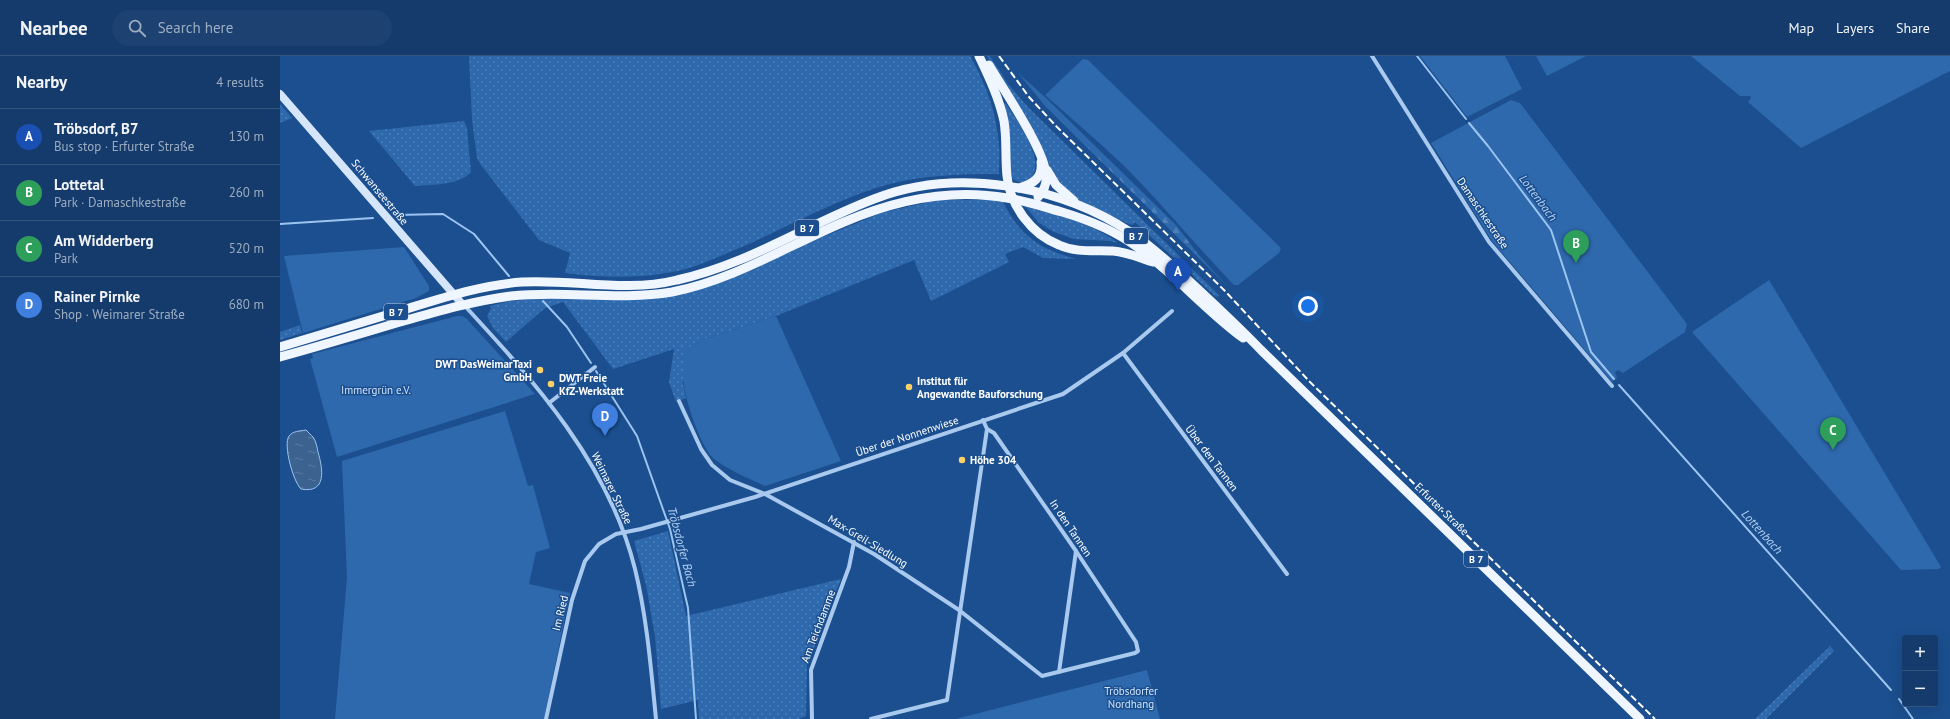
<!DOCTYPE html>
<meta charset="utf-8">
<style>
:root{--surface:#143b6b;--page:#1d4271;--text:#f1f3f6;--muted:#9dadc1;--line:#33557e;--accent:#ffd166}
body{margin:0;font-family:"PT Sans",sans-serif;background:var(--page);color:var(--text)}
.controls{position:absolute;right:12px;bottom:12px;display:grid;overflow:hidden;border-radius:4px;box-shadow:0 4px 16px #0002}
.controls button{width:36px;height:36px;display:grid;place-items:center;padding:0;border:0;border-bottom:1px solid var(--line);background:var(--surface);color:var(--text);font:20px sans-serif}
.you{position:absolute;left:1028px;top:250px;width:14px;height:14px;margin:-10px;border:3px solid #fff;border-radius:50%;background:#1a73e8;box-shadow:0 0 0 6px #1a73e833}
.badge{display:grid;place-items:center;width:26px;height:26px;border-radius:50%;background:var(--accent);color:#fff;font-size:13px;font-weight:700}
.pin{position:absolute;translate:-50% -33px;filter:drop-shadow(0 1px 2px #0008)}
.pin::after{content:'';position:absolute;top:21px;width:14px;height:12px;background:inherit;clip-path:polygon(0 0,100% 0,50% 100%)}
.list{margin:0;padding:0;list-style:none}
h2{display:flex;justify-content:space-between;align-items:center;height:52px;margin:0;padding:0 16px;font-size:17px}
h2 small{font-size:13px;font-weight:400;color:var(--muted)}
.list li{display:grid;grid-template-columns:26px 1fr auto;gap:12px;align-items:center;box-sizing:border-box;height:56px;padding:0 16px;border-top:1px solid var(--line)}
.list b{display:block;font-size:15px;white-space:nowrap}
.list p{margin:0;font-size:13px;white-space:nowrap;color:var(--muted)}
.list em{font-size:13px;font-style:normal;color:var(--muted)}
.icon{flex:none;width:22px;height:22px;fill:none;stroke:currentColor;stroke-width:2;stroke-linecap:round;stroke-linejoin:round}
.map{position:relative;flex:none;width:1670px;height:663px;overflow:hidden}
header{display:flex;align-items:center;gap:24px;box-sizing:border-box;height:56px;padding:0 20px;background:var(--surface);border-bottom:1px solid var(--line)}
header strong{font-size:19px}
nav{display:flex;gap:22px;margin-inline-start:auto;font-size:14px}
.search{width:280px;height:36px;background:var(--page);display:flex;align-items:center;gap:10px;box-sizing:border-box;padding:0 14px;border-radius:22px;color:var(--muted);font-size:15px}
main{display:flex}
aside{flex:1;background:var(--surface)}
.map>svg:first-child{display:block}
</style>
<header>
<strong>Nearbee</strong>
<div class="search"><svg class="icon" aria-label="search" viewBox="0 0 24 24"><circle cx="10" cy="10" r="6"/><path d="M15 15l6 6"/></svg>Search here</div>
<nav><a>Map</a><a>Layers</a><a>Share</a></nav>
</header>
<main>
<aside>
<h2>Nearby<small>4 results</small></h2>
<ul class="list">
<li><span class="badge" style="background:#1a4fb4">A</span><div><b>Tröbsdorf, B7</b><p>Bus stop · Erfurter Straße</p></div><em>130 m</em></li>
<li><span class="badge" style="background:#2e9e5b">B</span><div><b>Lottetal</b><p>Park · Damaschkestraße</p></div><em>260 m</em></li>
<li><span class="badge" style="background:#2e9e5b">C</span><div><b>Am Widderberg</b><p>Park</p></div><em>520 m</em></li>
<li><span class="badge" style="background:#3f7fe0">D</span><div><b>Rainer Pirnke</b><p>Shop · Weimarer Straße</p></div><em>680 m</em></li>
</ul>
</aside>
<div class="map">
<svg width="1670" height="663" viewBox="0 0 1670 663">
<defs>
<pattern id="grass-dots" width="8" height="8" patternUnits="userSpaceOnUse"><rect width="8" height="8" fill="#2e69ad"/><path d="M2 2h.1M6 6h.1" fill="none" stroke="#4d80b9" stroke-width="1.8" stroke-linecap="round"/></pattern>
<pattern id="forest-firs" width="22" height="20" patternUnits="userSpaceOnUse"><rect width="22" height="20" fill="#2e69ad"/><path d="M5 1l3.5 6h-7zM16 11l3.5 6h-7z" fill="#4d80b9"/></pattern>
<pattern id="water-ripples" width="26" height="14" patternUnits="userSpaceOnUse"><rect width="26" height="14" fill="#3c6290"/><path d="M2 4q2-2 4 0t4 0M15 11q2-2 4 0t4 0" fill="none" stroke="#597aa1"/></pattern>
</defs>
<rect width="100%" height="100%" fill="#1b4f8f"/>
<g fill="url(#grass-dots)">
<path d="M189 0H690C706 28 717 58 719 90 720 99 719 109 719 118 678 118 636 119 596 132 553 146 512 168 471 187 449 196 429 206 406 213 366 223 325 222 285 217L290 197 259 184 201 109 197 102 192 64Z"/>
<path d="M707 0H710L728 28 749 52 940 240 936 241 855 166 852 169C834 162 795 146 783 132 772 119 768 103 760 89 744 59 725 30 707 0Z"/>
<path d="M726 47C736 64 749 81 754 99 759 116 749 136 732 122L722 49Z"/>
<polygon points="0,48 12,62 0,67"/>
<path d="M184 65 187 72 191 116C179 130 152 128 135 130L89 75Z"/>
<path d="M657 144H722C739 179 759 193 796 203L763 202 743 191 725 198 729 206 651 245 634 204 496 260 422 284 403 327 406 342 396 346 389 326 394 293 333 313 283 246 265 252 226 286 213 272 207 260 211 252 210 250 226 246 272 240 419 232 601 157Z"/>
<path d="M745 150C777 159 810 166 838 187L830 185 794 183 774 176 759 167Z"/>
<polygon points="20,269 22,277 0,284 0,276"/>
<polygon points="388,475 406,560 561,523 527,610 526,660 519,663 419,663 418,644 381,653 375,580 366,529 354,485"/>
<polygon points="1550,590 1554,595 1486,663 1475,663"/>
</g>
<polygon fill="url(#forest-firs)" points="738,17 766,42 896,169 918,198 947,230 766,51"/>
<g fill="#2e69ad">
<polygon points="1140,0 1225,0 1242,33 1187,61"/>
<polygon points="1256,0 1306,0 1267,20"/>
<polygon points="1411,0 1670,0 1670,15 1521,92 1468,46 1471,42 1470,40 1460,40"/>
<path d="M803 3 808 4 1001 192 999 197 958 229H954C915 189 881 146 841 107 817 84 791 62 766 40V38Z"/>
<polygon points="1231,44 1240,47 1407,268 1405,276 1343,317 1338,314 1335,316 1337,322 1332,326 1212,185 1151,87"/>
<polygon points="124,191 149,230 149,235 136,242 23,277 4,200"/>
<polygon points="1489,224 1661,511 1659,513 1621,514 1412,276"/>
<polygon points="177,260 182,260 187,263 255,338 57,401 30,303 33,302 32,298"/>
<path d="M496 260 561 405 485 430C467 422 448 414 433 402 421 391 405 344 404 328 403 317 404 305 404 294L422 284Z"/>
<polygon points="225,355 248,430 253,429 270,492 256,496 249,528 290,537 264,663 55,663 67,522 62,405"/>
<polygon points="867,614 880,663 676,663"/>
</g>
<path fill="url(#water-ripples)" stroke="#9cc4f0" d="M26 374C29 377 31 379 33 381 36 385 37 391 38 396 43 413 47 438 21 433 13 425 3 389 9 380 13 375 20 375 26 374Z"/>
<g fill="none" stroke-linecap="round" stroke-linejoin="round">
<g stroke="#9cc4f0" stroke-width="2">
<polyline points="1137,0 1186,63"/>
<polyline points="1189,67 1208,90 1271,174 1311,296 1334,323"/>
<polyline points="117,159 163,158 194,178 229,220"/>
<polyline points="0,168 93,162"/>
<polyline points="263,245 287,271 311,307"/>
<polyline points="316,315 357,380 390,473 408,552 416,663"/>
<polyline points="1339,329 1611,634"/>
<polyline points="1619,643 1633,663"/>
</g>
<g stroke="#a9c9ee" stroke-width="4">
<polyline points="1092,0 1209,186 1332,330"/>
<path d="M184 249C255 326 329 408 355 513 367 562 371 613 376 663"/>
<polyline points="843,297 1007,518"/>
<polyline points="399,345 421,393 432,409 450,424 485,438 594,498 679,554 762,620 855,597 858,595 856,586 796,495 714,377 707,373 703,364"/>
<polyline points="269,347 315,311"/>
<polyline points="779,616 796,495"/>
<polyline points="266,663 292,544 305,505 319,488 336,478 361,473 475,441 783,338 843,297 892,255"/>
<polyline points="532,663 531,614 569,511 574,486"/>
<polyline points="591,663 667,644 707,373"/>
</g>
<polyline stroke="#d6e6fa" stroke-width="8" points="0,38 183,249"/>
<g stroke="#f0f6ff" stroke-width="9">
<path d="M699 0C709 21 719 42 724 65 727 83 725 101 727 120 730 149 751 178 779 189 797 197 814 194 833 195 847 196 860 202 873 206"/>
<path d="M709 9C723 33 765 94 766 119 767 127 764 135 758 141"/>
<polyline points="767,114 776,129 794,145"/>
<path d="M739 132C753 128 763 122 761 106"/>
<path d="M0 291C41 279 82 266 123 254 162 242 201 229 242 226 295 223 344 237 397 224 467 209 528 168 594 143 675 111 779 129 850 176 870 189 886 204 904 220 930 244 956 268 981 294L1360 663"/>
<path d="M0 301C40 290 80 278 120 266 156 256 193 245 231 240 284 234 338 245 392 236 453 224 507 190 564 166 615 144 671 132 727 142 746 145 764 151 782 156 809 164 834 174 857 191 895 218 925 254 963 282"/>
</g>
<polyline stroke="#fff" stroke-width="2" stroke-dasharray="7 3" stroke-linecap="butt" points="719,0 749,41 777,71 945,235 1030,326 1375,663"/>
</g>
<g fill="#ffd166" stroke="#1b4f8f" stroke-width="1.5">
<circle cx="260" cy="314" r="4"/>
<circle cx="271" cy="328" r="4"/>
<circle cx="629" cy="331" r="4"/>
<circle cx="682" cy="404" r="4"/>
</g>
<g text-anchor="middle" stroke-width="3" stroke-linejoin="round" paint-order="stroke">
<g fill="#1b4f8f" stroke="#bbcadd" stroke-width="1">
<rect x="515" y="164" width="24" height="16" rx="3"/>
<rect x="844" y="172" width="24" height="16" rx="3"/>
<rect x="104" y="248" width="24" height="16" rx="3"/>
<rect x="1184" y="495" width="24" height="16" rx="3"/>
</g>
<g font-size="10" font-weight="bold" fill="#fff">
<text x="527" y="176">B 7</text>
<text x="856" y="184">B 7</text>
<text x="116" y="260">B 7</text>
<text x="1196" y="507">B 7</text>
</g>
<g font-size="11" fill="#fff" stroke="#1b4f8f">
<text transform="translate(100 136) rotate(50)" y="4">Schwanseestraße</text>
<text transform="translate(1203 157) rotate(56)" y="4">Damaschkestraße</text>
<text transform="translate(627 380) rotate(-18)" y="4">Über der Nonnenwiese</text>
<text transform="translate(932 402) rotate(53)" y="4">Über den Tannen</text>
<text transform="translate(332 432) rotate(64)" y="4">Weimarer Straße</text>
<text transform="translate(1162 453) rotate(44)" y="4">Erfurter Straße</text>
<text transform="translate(791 472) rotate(56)" y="4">In den Tannen</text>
<text transform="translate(588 485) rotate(31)" y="4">Max-Greil-Siedlung</text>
<text transform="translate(280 557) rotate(-76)" y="4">Im Ried</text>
<text transform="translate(538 570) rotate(-69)" y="4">Am Teichdamme</text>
</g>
<g font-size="11" font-weight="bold" fill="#fff" stroke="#1b4f8f" text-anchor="start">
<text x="252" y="312" text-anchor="end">DWT DasWeimarTaxi<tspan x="252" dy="13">GmbH</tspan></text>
<text x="279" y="326">DWT Freie<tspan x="279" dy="13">KfZ-Werkstatt</tspan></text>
<text x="637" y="329">Institut für<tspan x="637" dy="13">Angewandte Bauforschung</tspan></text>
<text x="690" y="408">Höhe 304</text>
</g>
<g font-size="11" fill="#cfe3fa" stroke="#1b4f8f">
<text x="96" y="338">Immergrün e.V.</text>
<text x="851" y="639">Tröbsdorfer<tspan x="851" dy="13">Nordhang</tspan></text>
</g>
<g font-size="12" font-style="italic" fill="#b5d3f5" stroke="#1b4f8f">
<text transform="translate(1258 142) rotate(53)" y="4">Lottenbach</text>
<text transform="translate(1482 476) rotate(48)" y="4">Lottenbach</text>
<text transform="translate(402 491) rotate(75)" y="4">Tröbsdorfer Bach</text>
</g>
</g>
</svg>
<div class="controls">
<button>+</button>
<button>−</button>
</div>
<div class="you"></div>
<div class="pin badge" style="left:898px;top:235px;background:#1a4fb4">A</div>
<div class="pin badge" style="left:1296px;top:207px;background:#2e9e5b">B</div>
<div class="pin badge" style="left:1553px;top:394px;background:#2e9e5b">C</div>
<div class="pin badge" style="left:325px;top:380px;background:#3f7fe0">D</div>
</div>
</main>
